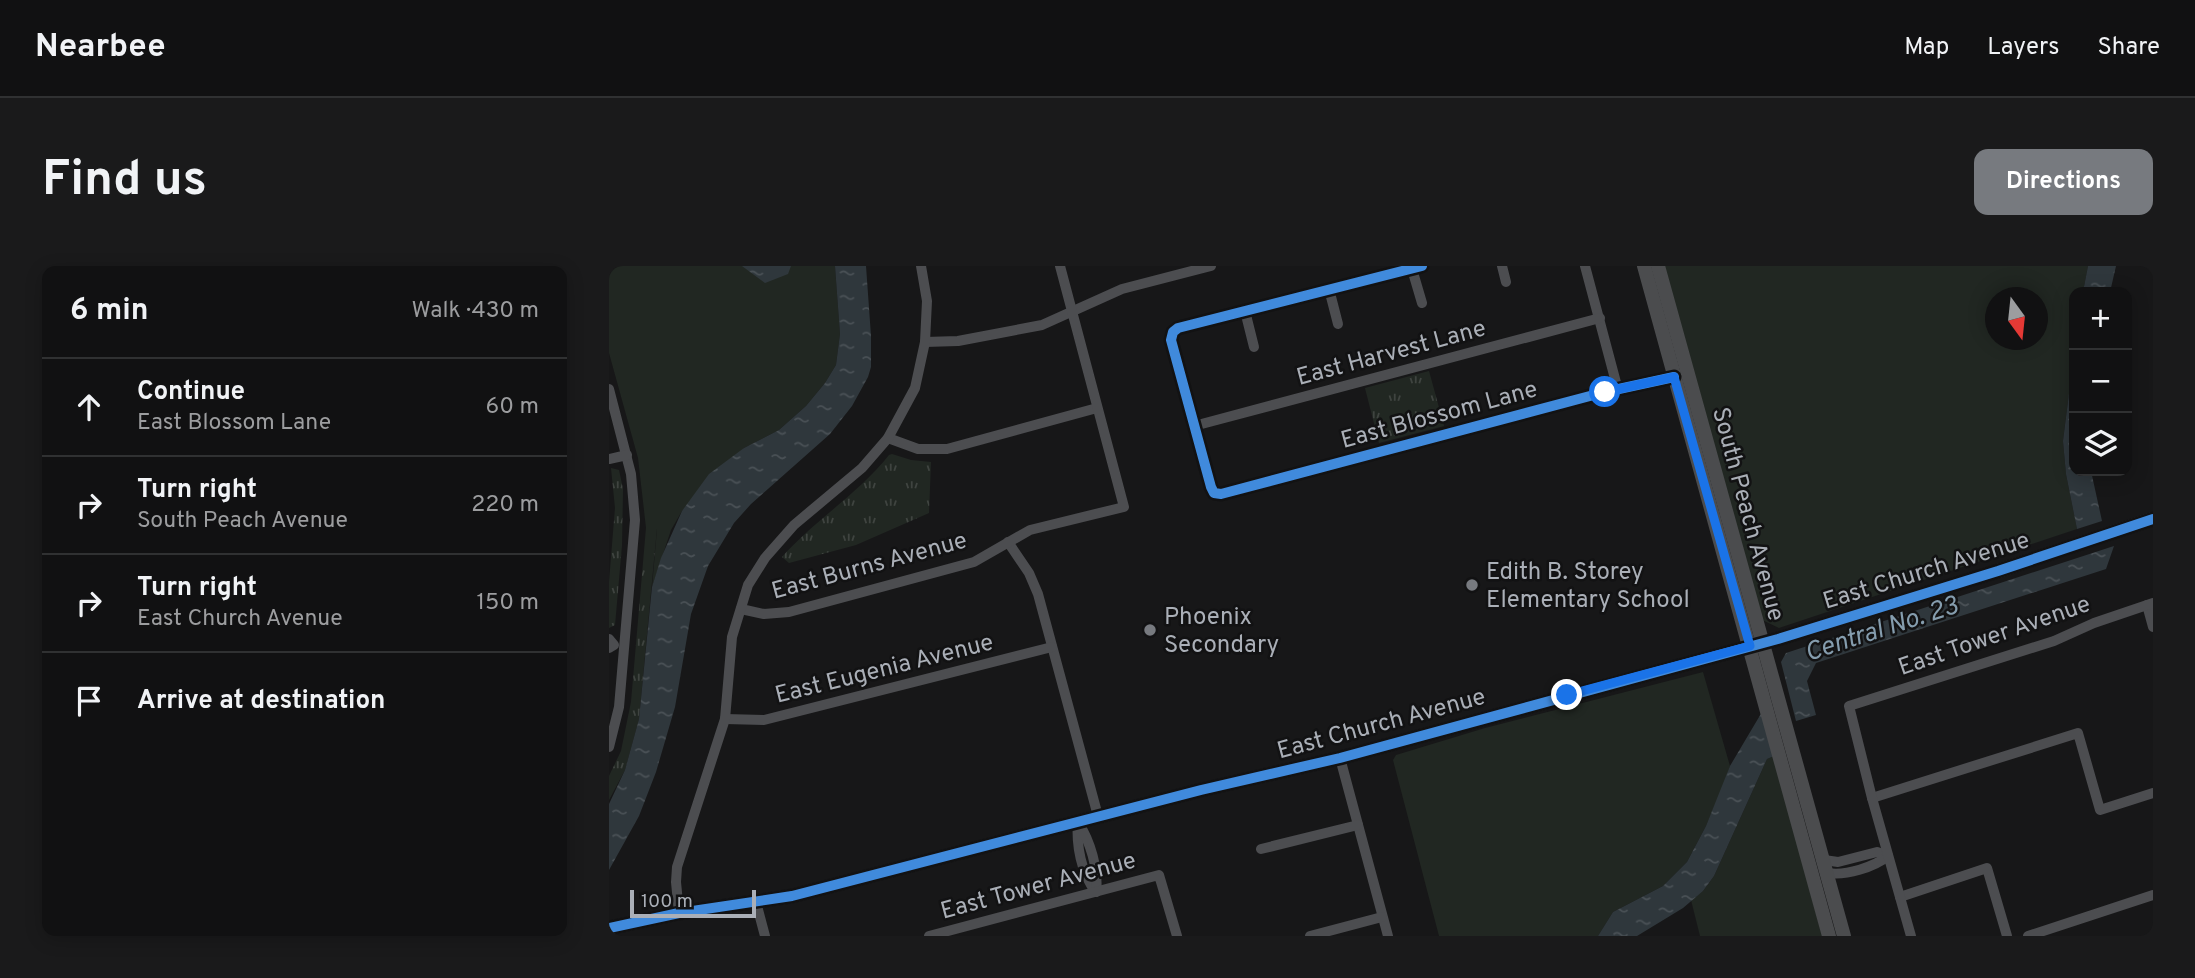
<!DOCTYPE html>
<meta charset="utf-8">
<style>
:root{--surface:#111112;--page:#1a1a1b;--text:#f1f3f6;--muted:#9c9d9f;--line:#303132;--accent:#777a7f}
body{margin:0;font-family:Overpass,sans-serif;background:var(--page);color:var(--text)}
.controls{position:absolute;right:21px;top:21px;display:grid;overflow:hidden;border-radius:14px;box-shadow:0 4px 18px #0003}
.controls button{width:63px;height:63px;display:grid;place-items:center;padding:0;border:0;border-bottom:2px solid var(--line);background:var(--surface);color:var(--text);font:35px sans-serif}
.compass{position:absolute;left:1376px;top:21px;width:63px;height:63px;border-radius:50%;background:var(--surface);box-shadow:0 4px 18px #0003;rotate:165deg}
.scale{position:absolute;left:21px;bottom:18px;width:126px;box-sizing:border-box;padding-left:7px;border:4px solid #aaafb7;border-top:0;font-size:19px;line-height:24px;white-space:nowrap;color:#aaafb7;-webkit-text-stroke:5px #121213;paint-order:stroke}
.stop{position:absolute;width:21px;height:21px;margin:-16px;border:5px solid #1a73e8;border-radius:50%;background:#fff}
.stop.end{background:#1a73e8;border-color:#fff;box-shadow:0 2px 7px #0008}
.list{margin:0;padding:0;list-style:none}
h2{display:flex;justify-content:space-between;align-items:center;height:91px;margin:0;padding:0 28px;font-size:30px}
h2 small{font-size:23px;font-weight:400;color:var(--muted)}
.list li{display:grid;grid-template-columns:46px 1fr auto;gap:21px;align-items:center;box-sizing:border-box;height:98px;padding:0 28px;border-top:2px solid var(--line)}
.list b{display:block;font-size:26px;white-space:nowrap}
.list p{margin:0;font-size:23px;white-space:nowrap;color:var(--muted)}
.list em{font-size:23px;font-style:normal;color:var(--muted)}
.icon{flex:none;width:38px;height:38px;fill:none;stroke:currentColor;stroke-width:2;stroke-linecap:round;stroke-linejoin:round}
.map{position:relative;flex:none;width:1544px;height:670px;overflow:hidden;border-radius:14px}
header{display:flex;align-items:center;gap:42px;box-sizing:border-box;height:98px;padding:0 35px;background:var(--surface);border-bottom:2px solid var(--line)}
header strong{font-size:33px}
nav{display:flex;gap:38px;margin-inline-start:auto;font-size:24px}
.intro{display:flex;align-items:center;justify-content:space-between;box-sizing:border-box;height:168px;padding:0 42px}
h1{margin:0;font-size:49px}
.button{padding:18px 32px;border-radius:14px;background:var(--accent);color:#fff;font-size:24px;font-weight:700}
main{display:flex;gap:42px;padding:0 42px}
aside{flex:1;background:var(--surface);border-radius:14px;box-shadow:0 4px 18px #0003}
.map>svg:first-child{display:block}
</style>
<header>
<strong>Nearbee</strong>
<nav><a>Map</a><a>Layers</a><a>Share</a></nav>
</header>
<div class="intro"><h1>Find us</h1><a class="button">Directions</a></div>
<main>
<aside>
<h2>6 min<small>Walk · 430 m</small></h2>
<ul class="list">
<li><svg class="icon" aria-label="ahead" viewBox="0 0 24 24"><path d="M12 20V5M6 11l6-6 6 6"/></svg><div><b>Continue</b><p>East Blossom Lane</p></div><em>60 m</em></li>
<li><svg class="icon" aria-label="right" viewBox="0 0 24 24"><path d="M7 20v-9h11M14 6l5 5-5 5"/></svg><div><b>Turn right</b><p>South Peach Avenue</p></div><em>220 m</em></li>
<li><svg class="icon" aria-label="right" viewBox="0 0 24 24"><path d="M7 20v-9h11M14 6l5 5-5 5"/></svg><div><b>Turn right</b><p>East Church Avenue</p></div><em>150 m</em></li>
<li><svg class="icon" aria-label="arrive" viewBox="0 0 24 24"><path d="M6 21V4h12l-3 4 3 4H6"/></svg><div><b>Arrive at destination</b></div></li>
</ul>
</aside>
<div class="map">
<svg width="1544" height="670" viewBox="0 0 1544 670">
<defs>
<pattern id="park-tufts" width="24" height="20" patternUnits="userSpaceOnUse" patternTransform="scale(1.75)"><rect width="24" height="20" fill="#212722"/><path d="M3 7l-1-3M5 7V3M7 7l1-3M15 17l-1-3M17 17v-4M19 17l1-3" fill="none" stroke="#3f4440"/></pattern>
<pattern id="water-ripples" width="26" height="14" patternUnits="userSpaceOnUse" patternTransform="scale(1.75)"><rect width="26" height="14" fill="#2f373c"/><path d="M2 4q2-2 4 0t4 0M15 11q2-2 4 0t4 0" fill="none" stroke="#4a5156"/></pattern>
</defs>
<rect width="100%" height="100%" fill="#171718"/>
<g fill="#212722" fill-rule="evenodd">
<polygon points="0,0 226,0 231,68 227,99 216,117 197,140 170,164 135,182 73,245 62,264 43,321 48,263 37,262 29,192 0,87"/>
<path d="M1053 0H1479L1474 26H1465V88L1454 175 1457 208 1468 263 1170 362 1151 353ZM1386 32H1428V74H1386Z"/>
<polygon points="1094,406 1121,500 1113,523 1097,560 1078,596 1054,620 1004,646 989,670 830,670 784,494 787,489 876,462"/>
<polygon points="1165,490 1213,670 1091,670 1082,634 1094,625 1105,610 1158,493"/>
</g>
<g fill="url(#park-tufts)">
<polygon points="820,105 835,160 770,177 756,122"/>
<path d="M283 188 302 194 322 196 320 247 247 279 180 297 173 291C206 254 249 228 280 189Z"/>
<polygon points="2,202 10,204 14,223 13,279 6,359 0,362 0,316 6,242"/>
<polygon points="37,262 48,262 30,453 16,504 0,534 0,510 12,485 22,436"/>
</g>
<g fill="url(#water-ripples)">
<polygon points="133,0 182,0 179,8 156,17"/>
<polygon points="226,0 257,0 262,70 262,101 259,111 243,140 221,168 142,238 125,257 99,300 82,348 66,441 47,506 30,550 0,604 0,538 16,504 30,453 43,321 52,292 73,245 100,208 135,182 170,164 197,140 216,117 227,99 231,68"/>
<polygon points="1479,0 1507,0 1501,26 1474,26"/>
<polygon points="1465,88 1465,205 1482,205 1493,255 1468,263 1457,208 1454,175"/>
<polygon points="1505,280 1497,303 1207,397 1198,415 1207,449 1187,455 1172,396 1177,387"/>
<polygon points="1153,446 1165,490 1158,493 1105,610 1094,625 1074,642 1028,670 989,670 1004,646 1054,620 1078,596 1097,560 1121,500"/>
</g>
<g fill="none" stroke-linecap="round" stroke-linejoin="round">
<g stroke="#4c4d50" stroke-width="10">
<polyline points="813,0 569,62 564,66 562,74 602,221 605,227 612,228 996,126 1065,111"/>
<polyline points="893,0 897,16"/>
<polyline points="976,0 1009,124"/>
<polyline points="803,3 813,37"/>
<polyline points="720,23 729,58"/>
<polyline points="636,45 645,81"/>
<polyline points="316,76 349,75 433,59 513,23 602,0"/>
<polyline points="0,123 22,208 26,254 10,441 0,481"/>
<polyline points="585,160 991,52"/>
<polyline points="279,172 309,183 338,183 488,142"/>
<polyline points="0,193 18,189"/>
<polyline points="399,276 420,307 429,328 489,550"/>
<polyline points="1538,339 1544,361"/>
<polyline points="132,343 155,348 180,346 365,296 421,264 515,241 451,0"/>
<polyline points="0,373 5,379 0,382"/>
<polyline points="116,453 155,454 443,381"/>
<polyline points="731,492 779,670"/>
<polyline points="1263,532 1469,467 1491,544 1544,527"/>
<path d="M469 556C467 578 472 608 487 626"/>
<path d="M469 556C481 575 490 603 487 626"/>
<polyline points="652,583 749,559"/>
<polyline points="1215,594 1229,596 1268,586 1279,590"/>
<path d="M1219 607C1237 610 1265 601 1279 590"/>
<polyline points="1291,631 1378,602 1398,670"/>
<polyline points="147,636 156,670"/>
<polyline points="70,647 67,616 68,601 116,453 123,371 139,319 156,292 185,259 253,202 279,172 306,122 316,76 318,35 312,0"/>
<polyline points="320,670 550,609 568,670"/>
<polyline points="701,670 773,651"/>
<polyline points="1302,670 1263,532 1240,440 1445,375 1485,357 1544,337"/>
<polyline points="1419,670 1544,629"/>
</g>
<g stroke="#4b4c4e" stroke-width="14">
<polyline points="1035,0 1220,670"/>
<polyline points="1049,0 1235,670"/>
<polyline points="0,662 70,647 183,630 592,524 731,492 1169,373 1389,305 1544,253"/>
</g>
<g stroke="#121213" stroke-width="15">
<g id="cycleway">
<polyline points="813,0 569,62 564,66 562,74 602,221 605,227 612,228 996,126 1065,111"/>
<polyline points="0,662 70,647 183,630 592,524 731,492 1169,373 1389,305 1544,253"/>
</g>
</g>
<use href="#cycleway" stroke="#408adc" stroke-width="10"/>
</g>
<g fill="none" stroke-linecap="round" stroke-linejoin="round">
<polyline stroke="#1a73e8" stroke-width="9" points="958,429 1141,380 1065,111 996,126"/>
</g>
<g fill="#777a7f" stroke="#121213" stroke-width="2.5">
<circle cx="863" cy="319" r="7"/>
<circle cx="541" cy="364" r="7"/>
</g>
<g text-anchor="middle" stroke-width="5" stroke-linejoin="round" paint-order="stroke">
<g font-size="24" fill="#aaafb7" stroke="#121213">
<text transform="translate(782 86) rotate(-15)" y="8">East Harvest Lane</text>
<text transform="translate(830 148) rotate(-15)" y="8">East Blossom Lane</text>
<text transform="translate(1140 248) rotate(75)" y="8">South Peach Avenue</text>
<text transform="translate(260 299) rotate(-15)" y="8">East Burns Avenue</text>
<text transform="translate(1317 304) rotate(-17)" y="8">East Church Avenue</text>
<text transform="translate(1385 369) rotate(-19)" y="8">East Tower Avenue</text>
<text transform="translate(275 402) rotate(-14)" y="8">East Eugenia Avenue</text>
<text transform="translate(772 457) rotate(-15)" y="8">East Church Avenue</text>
<text transform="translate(429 619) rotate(-15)" y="8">East Tower Avenue</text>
</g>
<g font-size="24" fill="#aaafb7" stroke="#121213" text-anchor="start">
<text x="877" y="313">Edith B. Storey<tspan x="877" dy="28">Elementary School</tspan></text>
<text x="555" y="358">Phoenix<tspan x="555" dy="28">Secondary</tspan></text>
</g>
<g font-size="26" font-style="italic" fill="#859dae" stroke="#121213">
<text transform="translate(1272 362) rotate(-18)" y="9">Central No. 23</text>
</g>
</g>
</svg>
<div class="controls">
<button>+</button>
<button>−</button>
<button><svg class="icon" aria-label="layers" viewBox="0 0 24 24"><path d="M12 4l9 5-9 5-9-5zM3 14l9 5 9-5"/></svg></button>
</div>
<svg class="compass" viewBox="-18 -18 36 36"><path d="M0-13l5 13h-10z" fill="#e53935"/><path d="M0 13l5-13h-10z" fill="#9c9d9f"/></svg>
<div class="scale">100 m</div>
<div class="stop" style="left:996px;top:126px"></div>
<div class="stop end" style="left:958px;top:429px"></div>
</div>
</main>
